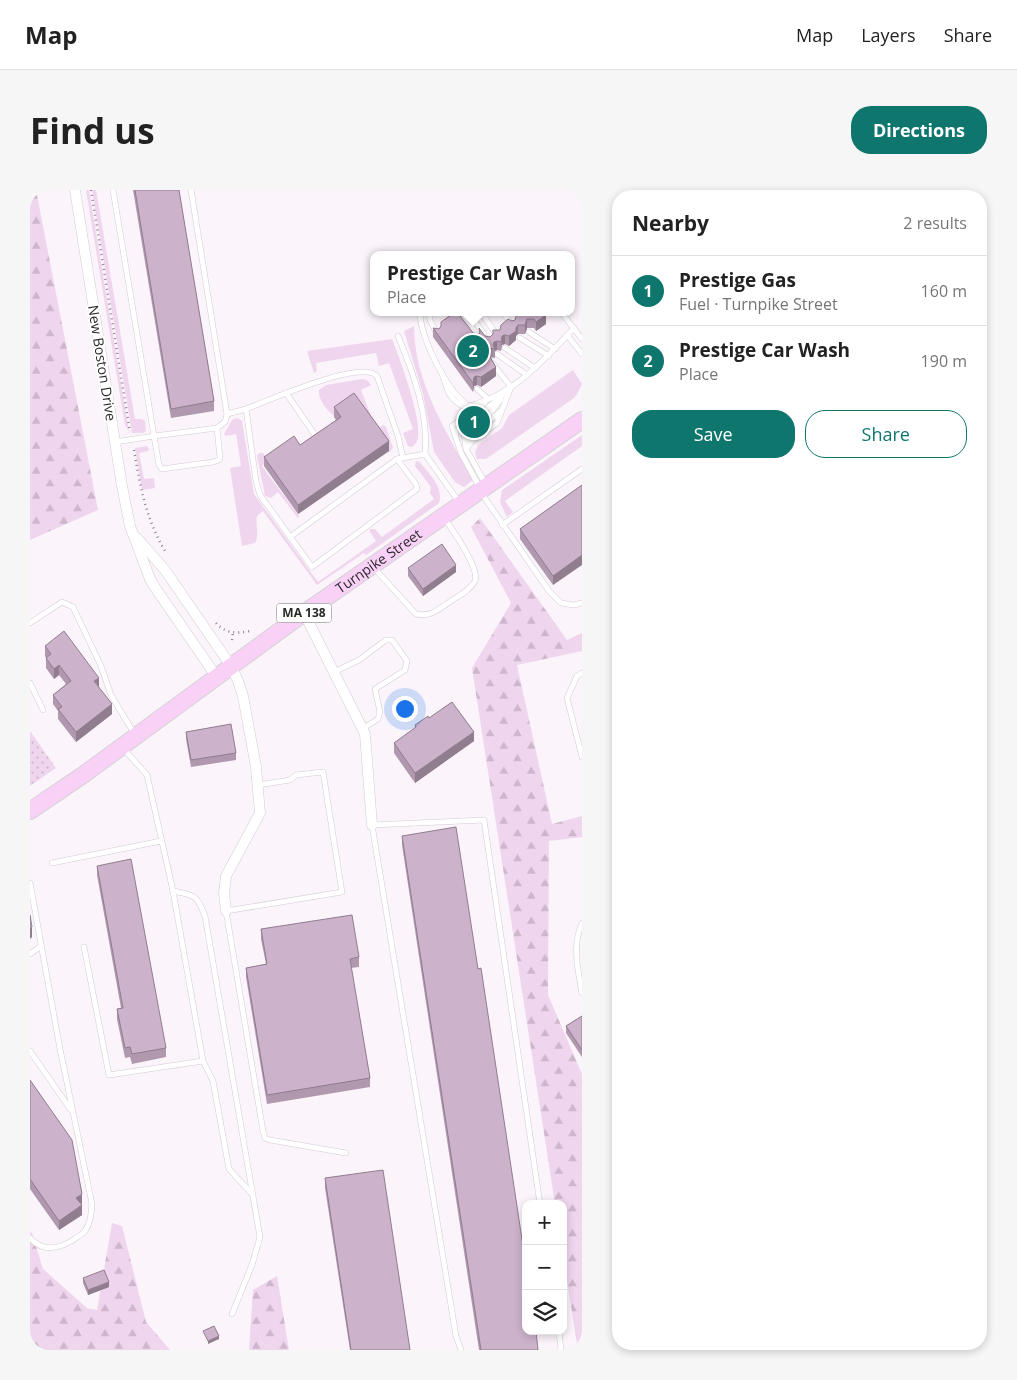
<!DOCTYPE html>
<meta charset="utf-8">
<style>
:root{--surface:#fff;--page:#f6f6f6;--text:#222;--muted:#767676;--line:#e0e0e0;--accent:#0f766e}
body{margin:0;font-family:"Open Sans",sans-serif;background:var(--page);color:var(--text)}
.controls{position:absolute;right:15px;bottom:15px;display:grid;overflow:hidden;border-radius:10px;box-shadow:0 2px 8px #0003}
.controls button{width:45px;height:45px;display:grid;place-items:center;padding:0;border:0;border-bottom:1px solid var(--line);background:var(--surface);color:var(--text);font:25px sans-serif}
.you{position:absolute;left:374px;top:518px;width:18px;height:18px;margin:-12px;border:4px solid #fff;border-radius:50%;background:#1a73e8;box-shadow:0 0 0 8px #1a73e833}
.badge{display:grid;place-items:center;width:32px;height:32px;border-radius:50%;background:var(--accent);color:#fff;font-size:16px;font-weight:700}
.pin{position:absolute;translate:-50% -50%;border:2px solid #fff;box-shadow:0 1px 5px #0006}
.popup{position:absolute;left:340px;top:61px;width:205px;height:65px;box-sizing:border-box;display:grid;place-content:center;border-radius:10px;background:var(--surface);filter:drop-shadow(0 1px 4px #0005);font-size:16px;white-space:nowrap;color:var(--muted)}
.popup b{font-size:19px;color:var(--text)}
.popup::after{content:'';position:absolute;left:50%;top:100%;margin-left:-10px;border:10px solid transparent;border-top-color:var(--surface)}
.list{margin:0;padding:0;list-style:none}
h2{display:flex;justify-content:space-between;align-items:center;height:65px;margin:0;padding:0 20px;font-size:21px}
h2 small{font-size:16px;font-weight:400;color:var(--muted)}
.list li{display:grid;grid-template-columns:32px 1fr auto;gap:15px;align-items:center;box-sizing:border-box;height:70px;padding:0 20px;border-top:1px solid var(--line)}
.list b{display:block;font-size:19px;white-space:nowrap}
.list p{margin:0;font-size:16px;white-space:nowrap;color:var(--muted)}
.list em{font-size:16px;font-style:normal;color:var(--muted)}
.actions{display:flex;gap:10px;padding:15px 20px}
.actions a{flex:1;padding:11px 0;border:1px solid var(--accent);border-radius:20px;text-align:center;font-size:18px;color:var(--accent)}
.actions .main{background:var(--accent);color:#fff}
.icon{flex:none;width:28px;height:28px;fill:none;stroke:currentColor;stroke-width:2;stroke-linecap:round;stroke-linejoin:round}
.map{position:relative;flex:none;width:552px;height:1160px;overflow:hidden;border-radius:20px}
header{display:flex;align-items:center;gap:30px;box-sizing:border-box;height:70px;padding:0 25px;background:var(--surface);border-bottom:1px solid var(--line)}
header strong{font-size:24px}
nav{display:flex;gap:28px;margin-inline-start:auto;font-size:18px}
.intro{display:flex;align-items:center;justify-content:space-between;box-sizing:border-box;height:120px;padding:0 30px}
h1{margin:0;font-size:35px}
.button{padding:12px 22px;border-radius:20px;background:var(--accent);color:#fff;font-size:18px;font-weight:700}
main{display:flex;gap:30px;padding:0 30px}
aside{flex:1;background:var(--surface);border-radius:20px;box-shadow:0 2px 8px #0003}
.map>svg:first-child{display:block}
</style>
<header>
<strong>Map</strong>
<nav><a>Map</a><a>Layers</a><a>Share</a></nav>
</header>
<div class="intro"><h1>Find us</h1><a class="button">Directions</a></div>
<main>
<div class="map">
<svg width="552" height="1160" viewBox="0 0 552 1160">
<defs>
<pattern id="forest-firs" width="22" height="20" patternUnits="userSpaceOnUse" patternTransform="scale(1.25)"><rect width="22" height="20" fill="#f0d5ee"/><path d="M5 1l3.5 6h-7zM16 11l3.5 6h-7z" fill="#ceb7cc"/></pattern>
<pattern id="park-dots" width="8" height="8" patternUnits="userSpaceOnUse" patternTransform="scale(1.25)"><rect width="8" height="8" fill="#f0d5ee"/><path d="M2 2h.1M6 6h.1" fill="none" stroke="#ceb7cc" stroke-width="1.8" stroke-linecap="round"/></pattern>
</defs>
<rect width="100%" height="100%" fill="#fbf4fb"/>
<g fill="#f0d5ee">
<polygon points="56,0 59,0 99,242 95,235"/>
<polygon points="62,0 66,0 105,229 111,229 115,231 116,241 113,243 102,243"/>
<path d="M384 136C384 192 417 243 443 290L434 297 425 292 404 262 393 204 374 141Z"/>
<path d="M362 149C370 169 392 229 388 248 387 252 385 255 382 257L378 256 373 243 383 239 359 173 349 176 346 163 286 173 287 181 284 183 277 161Z"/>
<polygon points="543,180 552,194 547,204 544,208 456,269 447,269 445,263 448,255 472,238 479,225"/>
<path d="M332 189 337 190 341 195 331 200 346 239 353 235 356 237 363 258 359 263V260C340 249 287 225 289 200L296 195Z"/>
<path d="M207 228 212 231 224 304 288 392 346 351 340 342V339H345L352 347 404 309 400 303 401 297 385 276 386 271 390 272C399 284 414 297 409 313L336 365 334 363 287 395 233 321 227 326C225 336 230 344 225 353L212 356 200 278 211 276 206 244 196 246 194 244 202 230Z"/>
<polygon points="552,245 552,256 475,311 483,322 477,327 470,312 472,300"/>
<polygon points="117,256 119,259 118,261 109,263 114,289 124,288 125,298 112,300 105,258"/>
<polygon points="229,263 233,263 238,270 232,276 269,326 268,328 248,302 241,308 235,306 227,266"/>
</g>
<g fill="url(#forest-firs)">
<polygon points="0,0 6,0 68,320 0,350"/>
<polygon points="450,328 537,450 552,443 552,461 487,475 522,634 552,626 552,647 519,651 518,805 552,884 552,1160 548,1160 533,1065 533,1014 525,1014 442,478 481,413 441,337"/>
<polygon points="82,1033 92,1036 116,1132 140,1160 0,1160 0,1042 2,1043 13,1079 57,1118 67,1120"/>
<polygon points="247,1086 259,1160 219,1160 223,1100"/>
</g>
<polygon fill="url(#park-dots)" points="0,541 26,578 0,596"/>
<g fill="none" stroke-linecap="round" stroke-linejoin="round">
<g stroke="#d3cbd2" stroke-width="6">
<g id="lane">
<polyline points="83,0 124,246 187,238"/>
<path d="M390 122C390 145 410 184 424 202 428 207 433 211 438 216"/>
<polyline points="399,122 400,130 406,142"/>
<polyline points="438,122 454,144"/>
<polyline points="451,122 466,144"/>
<polyline points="473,122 481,134"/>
<polyline points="531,122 552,149"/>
<polyline points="499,142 525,159"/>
<polyline points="537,145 552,164"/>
<path d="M368 146C383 182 399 225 395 264"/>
<polyline points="490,148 519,166"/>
<polyline points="475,158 505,178"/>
<polyline points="467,164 497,185"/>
<polyline points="463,174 481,197"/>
<path d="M412 183C418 201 417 207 434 217 481 208 513 171 544 138"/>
<polyline points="447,199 458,209"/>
<polyline points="256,203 285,245"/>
<path d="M216 219C237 211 331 169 347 186L368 246 373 268"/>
<polyline points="197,224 216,219 226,291 230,305 282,377 387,299 386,294 367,269 395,264 429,312"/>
<polyline points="426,244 426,240 454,221 475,203"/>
<polyline points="85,252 124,246 129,275 132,279 183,272 189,270 190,268 187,238 195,232 197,224 161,0"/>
<path d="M436 254C437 245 463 229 471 221"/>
<polyline points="436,259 434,243 459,225 471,209"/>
<polyline points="455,293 436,259 443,250 467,233 481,197"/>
<polyline points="450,298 431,263 422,236 455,213"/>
<polyline points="452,304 519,401 531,413 544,415 552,413"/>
<polyline points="472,335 552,279"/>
<polyline points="260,347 367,269"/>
<path d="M344 378 386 424C399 427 407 421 418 413 426 407 440 401 445 391 450 378 423 341 415 329"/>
<polyline points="0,433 32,412 43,417 71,476 81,505 105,545"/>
<polyline points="304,482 329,470 356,450 362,450 377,471 375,480 345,499 350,522 348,529 332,539"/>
<polyline points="552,483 547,486 537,508 552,567"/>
<polyline points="0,493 13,520"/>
<polyline points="93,558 117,585 143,701 173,871 183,891 199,979 222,1004"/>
<polyline points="228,595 260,590 266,585 293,582 312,702 196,721 233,941 235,948 240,950 316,963"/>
<polyline points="22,673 131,651"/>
<path d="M0 693 30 859 62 1014C61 1024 61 1032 55 1041 52 1045 47 1047 43 1050 29 1059 12 1062 0 1048"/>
<path d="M143 701C165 705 167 705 175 726L230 1047 222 1075 202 1124"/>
<path d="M552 733C542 755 548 781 552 803"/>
<polyline points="54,757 79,885 173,871"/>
<polyline points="0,764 11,756"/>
<polyline points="0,861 41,920"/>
<polyline points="529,1141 531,1160"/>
<polyline points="431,1160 426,1146 342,635 454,630 510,1014"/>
</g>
</g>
<g stroke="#d3cbd2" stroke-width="11">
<g id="street">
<polyline points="45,0 92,296 100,336 120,389 126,399 186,486"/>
<polyline points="107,348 135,380 201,476 208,491 213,506 226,577 230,623 196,686 194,703 196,721"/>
<polyline points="274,423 335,544 342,635"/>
</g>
</g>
<g stroke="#d5d4d5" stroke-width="18">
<g id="primary">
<path id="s1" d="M0 621 53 585 274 423 552 230"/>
</g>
</g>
<g stroke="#8c878c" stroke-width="2.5" stroke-dasharray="1 4" stroke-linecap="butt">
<polyline points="61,0 100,242"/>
<path d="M104 260C110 296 116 329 135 361"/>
<path d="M186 433C195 443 206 444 220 441"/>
<polyline points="202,450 203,442"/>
</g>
<use href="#lane" stroke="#fff" stroke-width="5"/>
<use href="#street" stroke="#fff" stroke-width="10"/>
<use href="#primary" stroke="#f9d1f7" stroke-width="16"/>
</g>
<g fill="#b099af">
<polygon points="103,0 149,0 184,211 184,221 141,228"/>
<polygon points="493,122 514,122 516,134 506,141 504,138 497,138 495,144 488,144 486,146 486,150 479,156 475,154 472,155 471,161 467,160 465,161 465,168 460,167 466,186 451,197 447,195 444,196 443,202 403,147 403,138 409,139 411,137 411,132 444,144 460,147 463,145 463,140 470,140 482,131 485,130 491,125 494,124"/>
<polygon points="304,217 359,261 268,324 234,276 234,267 270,255 306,230 304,227"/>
<polygon points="552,295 523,395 490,349 490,339"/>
<polygon points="378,378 426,382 393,406 378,386"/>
<polygon points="15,456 69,497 82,524 46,552 28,529 28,521 23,514 23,505 36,494 29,485 24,489 16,478 16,468 15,466"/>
<polygon points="399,528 444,551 385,593 364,563 364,553 385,538 385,535"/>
<polygon points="156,542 206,563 206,570 161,577 156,549"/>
<polygon points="372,646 508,1160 449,1160 372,655"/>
<polygon points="67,676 136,858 136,867 102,874 100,867 95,868 87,829 87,819 91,818 67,685"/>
<polygon points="231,739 329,767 329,777 321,778 340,888 340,897 237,914 216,787 216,778 236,774 231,749"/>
<polygon points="552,826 552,867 536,843 536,836"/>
<polygon points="0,890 52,1013 51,1014 52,1025 29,1040 0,999"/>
<polygon points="295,988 380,1160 320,1160 295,998"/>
<polygon points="53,1088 79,1097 58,1105 53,1093"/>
</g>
<g fill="#907d8e">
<polygon points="516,125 516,134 506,141 506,132"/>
<polygon points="497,129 497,138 495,144 495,135"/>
<polygon points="488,135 488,144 486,146 486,150 479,156 479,146"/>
<polygon points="475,145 475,154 472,155 471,161 472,146"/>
<polygon points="467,151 467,160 465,161 465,159 463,155 464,152"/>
<polygon points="466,177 466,186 451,197 451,187"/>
<polygon points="447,186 447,195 444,196 443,202 443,193 444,187"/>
<polygon points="359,251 359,261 268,324 268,315"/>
<polygon points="552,365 552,375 523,395 523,386"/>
<polygon points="426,375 426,382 393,406 393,399"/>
<polygon points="29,475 29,485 24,489 24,479"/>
<polygon points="69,488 69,497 64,491"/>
<polygon points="82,514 82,524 46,552 46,542"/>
<polygon points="444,542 444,551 385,593 385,583"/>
<polygon points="2,737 2,747 0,749 0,739"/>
<polygon points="52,1004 52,1013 46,1018 46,1008"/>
<polygon points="52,1015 52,1025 29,1040 29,1031"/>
<polygon points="79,1092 79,1097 58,1105 58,1100"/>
<polygon points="189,1146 189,1149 178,1154 178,1151"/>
</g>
<g fill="#cdb2cb" stroke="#907d8e">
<polygon points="105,0 149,0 184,211 141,219"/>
<polygon points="425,122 427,122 444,144 447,145 450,143 449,138 455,146 460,147 463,144 463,140 470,140 471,135 478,129 482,131 485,130 487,123 491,125 494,124 494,122 514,122 516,125 506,132 504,129 497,129 495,135 488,135 486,138 486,141 479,146 475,145 472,146 471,152 467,151 464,152 463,155 465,159 459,158 457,162 466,177 451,187 447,186 444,187 443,193 403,138 409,139 411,136 411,132"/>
<polygon points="324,203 359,251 268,315 234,267 264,246 270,255 311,227 304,217"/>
<polygon points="552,295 552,365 523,386 490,339"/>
<polygon points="412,354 426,375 393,399 378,378"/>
<polygon points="34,441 69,488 64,491 82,514 46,542 28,519 32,517 23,505 41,491 29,475 24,479 16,468 21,464 15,456"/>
<polygon points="422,512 444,542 385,583 364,553 386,537 385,535 398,526 399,528"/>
<polygon points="201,534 206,563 161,570 156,542"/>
<polygon points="426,637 448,779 451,778 496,1076 496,1141 506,1141 508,1160 451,1160 372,646"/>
<polygon points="101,669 136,858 102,864 100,857 95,858 87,819 93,818 67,676"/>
<polygon points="0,725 2,737 0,739"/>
<polygon points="322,725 329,767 320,769 340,888 237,905 216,778 237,774 231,739"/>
<polygon points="552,826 552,860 536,836"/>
<polygon points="0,890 42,950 52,1004 46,1008 52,1015 29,1031 0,989"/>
<polygon points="353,980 380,1160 321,1160 295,988"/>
<polygon points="74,1080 79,1092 58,1100 53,1088"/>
<polygon points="184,1136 189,1146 178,1151 173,1141"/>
</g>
<g text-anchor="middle" stroke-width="4" stroke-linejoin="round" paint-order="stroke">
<rect fill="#fff" stroke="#6b696b" stroke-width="1" x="246.5" y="413.5" width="55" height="19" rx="4"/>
<g font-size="12" font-weight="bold" fill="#2b292b">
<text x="274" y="427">MA 138</text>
</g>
<g font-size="14" fill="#2b292b" stroke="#fff">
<text transform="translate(72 173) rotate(81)" y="5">New Boston Drive</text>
<text dy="5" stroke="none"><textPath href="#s1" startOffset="429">Turnpike Street</textPath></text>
</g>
</g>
</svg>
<div class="controls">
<button>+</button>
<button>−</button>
<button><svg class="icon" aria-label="layers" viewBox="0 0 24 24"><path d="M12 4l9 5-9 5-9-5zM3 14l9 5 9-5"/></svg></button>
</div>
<div class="you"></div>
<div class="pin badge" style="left:444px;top:232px">1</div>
<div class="pin badge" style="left:443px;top:161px">2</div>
<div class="popup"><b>Prestige Car Wash</b>Place</div>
</div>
<aside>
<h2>Nearby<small>2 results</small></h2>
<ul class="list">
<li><span class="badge">1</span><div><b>Prestige Gas</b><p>Fuel · Turnpike Street</p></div><em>160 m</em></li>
<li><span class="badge">2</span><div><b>Prestige Car Wash</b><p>Place</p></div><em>190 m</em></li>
</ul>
<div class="actions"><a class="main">Save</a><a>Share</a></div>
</aside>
</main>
